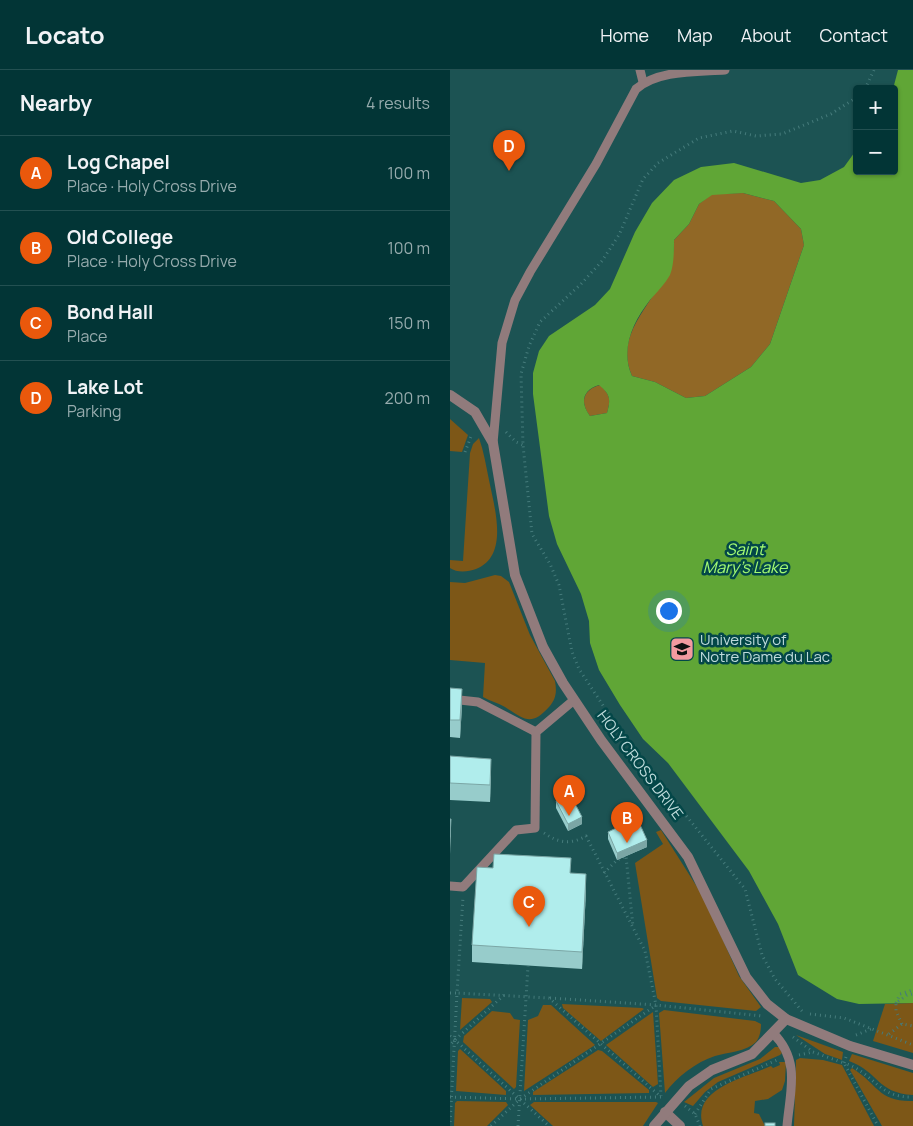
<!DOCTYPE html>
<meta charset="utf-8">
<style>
:root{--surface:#023536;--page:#104042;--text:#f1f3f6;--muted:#96abad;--line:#235051;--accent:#ea580c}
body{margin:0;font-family:Manrope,sans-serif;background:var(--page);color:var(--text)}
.controls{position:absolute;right:15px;top:15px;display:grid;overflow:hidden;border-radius:5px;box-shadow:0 1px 4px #0004}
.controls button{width:45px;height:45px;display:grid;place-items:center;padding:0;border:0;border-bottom:1px solid var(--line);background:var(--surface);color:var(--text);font:25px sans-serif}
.you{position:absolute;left:218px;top:540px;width:18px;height:18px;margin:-12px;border:4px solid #fff;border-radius:50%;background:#1a73e8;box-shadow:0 0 0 8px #1a73e833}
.badge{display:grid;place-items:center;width:32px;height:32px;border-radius:50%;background:var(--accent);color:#fff;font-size:16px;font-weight:700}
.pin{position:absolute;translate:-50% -41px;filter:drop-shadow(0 1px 2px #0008)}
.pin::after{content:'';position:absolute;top:26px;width:18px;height:15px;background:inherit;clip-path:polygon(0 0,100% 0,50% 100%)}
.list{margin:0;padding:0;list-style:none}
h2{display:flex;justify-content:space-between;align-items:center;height:65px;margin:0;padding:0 20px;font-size:21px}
h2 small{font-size:16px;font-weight:400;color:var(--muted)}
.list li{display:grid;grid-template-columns:32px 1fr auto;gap:15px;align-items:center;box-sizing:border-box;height:75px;padding:0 20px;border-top:1px solid var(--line)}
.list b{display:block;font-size:19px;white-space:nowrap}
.list p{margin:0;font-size:16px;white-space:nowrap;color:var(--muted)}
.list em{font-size:16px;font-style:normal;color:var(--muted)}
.map{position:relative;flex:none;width:463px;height:1056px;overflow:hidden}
header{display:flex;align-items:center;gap:30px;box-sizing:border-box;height:70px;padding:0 25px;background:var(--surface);border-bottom:1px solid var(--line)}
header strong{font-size:24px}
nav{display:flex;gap:28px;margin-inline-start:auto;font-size:18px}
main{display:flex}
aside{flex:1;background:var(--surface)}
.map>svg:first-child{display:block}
</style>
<header>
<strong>Locato</strong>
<nav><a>Home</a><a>Map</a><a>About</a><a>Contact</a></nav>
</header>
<main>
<aside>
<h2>Nearby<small>4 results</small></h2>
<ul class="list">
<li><span class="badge">A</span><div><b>Log Chapel</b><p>Place · Holy Cross Drive</p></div><em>100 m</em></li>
<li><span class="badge">B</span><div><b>Old College</b><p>Place · Holy Cross Drive</p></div><em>100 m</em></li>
<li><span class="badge">C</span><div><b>Bond Hall</b><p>Place</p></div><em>150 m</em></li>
<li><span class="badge">D</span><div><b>Lake Lot</b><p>Parking</p></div><em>200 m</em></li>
</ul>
</aside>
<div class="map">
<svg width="463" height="1056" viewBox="0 0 463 1056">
<rect width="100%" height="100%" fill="#034748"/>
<path fill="#1c5353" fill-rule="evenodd" d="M0 0H463V1056H0ZM407 19H444V101H407Z"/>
<g fill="#7d5717">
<polygon points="0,349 18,365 12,382 0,381"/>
<path d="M29 368C34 382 36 396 39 410 44 436 60 486 26 499 18 502 7 503 0 498V490L13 491 20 383 23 374Z"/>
<path d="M45 505 51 506 59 512 80 565 105 611C107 622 106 629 99 637 81 657 74 649 55 637 48 633 40 631 33 627L35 593 0 590V512L15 513Z"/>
<polygon points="211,760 254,828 289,906 311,937 306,941 211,931 207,928 185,793 213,774 206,762"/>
<polygon points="12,928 40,929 42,932 10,960"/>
<polygon points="463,933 463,983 423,971 435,934"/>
<polygon points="112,934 192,938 194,939 151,971 113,938"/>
<polygon points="93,935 101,935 145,975 74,1021 78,950 88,946"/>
<path d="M214 940 305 951 311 954C311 960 310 967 306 972 296 982 278 982 265 986 246 992 227 1007 215 1023L209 943Z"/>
<polygon points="42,941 60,943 64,949 70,950 66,1017 64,1019 13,972 14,966"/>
<polygon points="203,942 208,1014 203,1017 156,975"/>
<polygon points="346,965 393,982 392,990 375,984"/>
<polygon points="325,977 329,977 332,983 330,985 268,1012 255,1022 243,1036 234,1032 264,1008 310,989"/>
<polygon points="10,979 56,1021 56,1025 6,1021 8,981"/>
<polygon points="148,980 152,981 199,1020 199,1023 83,1025 83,1022"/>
<path d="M402 984 463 1003V1025C427 1023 429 1002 399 991Z"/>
<polygon points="350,988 373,990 392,995 424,1056 344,1056 346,990"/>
<path d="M329 992H336L335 1011 332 1020 318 1029 305 1031 304 1043 309 1044 315 1056H253C240 1018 298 1007 321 996L323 998 330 995Z"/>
<path d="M402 998C428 1014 428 1032 463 1031V1056H432L400 1000Z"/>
<polygon points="7,1031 56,1032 58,1035 37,1056 4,1056 5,1033"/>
<polygon points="84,1032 206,1032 208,1033 193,1056 103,1056 80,1035"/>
</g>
<g fill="#916826">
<path d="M293 123 324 131 351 159 354 175 320 274 301 297 255 326 236 328 205 312 182 306C159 253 226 222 224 170L239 154 249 134 262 124Z"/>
<path d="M150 315C160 325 161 329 157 343L140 346C130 333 132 320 150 315Z"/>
</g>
<path fill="#60a636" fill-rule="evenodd" d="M448 0H463V933L409 934 387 929 348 905 328 854 299 801 218 693 193 669 170 635 149 600 140 573 139 551 131 524 107 474 99 446 83 324V303L89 281 99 266 145 235 160 219 185 162 202 133 224 110 251 97 284 93 351 113 370 110 394 97 407 79V101H444L443 19ZM293 123 324 131 351 159 354 175 320 274 301 297 255 326 236 328 205 312 182 306C170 279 183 252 200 230 206 223 215 214 220 205 224 195 224 181 224 170L239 154 249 134 262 125ZM149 315C160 324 161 329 157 343L140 346C130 333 132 320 149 315Z"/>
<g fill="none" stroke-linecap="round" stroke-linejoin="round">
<g stroke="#467c7c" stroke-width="3" stroke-dasharray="1 4" stroke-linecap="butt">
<polyline points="415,19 424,0"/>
<polyline points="56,362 66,372 73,375"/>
<polyline points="15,382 22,364"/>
<path d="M94 763C109 773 120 775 136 766L195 881 206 935 211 1026"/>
<polyline points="154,803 167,790 176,786 183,857"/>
<polyline points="0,923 7,923 0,1054"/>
<polyline points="54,925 5,970 99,1056"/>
<polyline points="100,928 206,935 312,946"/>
<polyline points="446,933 450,924 463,920"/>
<polyline points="352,941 325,909 312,885 295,819 230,738 201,708 129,599 122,582 109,515 100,494 82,464 73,375 71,304 79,276 90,252 131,214 152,191 169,165 193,109 208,93 249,68 283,61 306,66 332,64 381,44 407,27"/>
<polyline points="360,944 394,948 463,975"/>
<polyline points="452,954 446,941 446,933 457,925 463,924"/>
<polyline points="439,964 452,954 463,956"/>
<polyline points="406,965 421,959"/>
<polyline points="0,966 5,970 0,975"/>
<polyline points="343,967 363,982 394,993 428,1056"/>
<polyline points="349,985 363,982"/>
<path d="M396 987 394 993C425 1003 427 1028 463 1027"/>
<polyline points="0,1027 70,1029 211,1027 99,928 7,923 13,827"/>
<polyline points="235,1036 245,1044 250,1056"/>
<polyline points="245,1044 261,1019 327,990"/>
<polyline points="41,1056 70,1029 205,936"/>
<polyline points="68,1056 78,896"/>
</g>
<g stroke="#917b7c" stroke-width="9">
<polyline points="190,0 193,12"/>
<path d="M43 373 52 273 65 230 80 202 146 94 186 19C208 0 245 2 275 0"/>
<polyline points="0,629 28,632 86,662"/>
<polyline points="0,816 13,817 66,760 85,758 86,662 124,630"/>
<path d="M323 963C351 991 340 1021 337 1056"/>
</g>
<g stroke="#917b7c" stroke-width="10">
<polyline points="0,325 25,342 43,373 65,505 93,577 113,613 151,670 238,787 296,907 317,934 336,949 400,976 463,995"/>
<polyline points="215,1042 230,1056"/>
<polyline points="204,1056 239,1016 262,1000 302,984 336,949"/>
</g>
</g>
<g fill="#97cccb">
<polygon points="0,618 12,636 10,668 0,667"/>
<polygon points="0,686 41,706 40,732 0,730"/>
<polygon points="106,731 132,754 118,761 106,738"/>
<polygon points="158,762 197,777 167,790 158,769"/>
<polygon points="121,803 136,821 132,899 22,892 22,875"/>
</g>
<g fill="#7ba6a5">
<polygon points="12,619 12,636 10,668 10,650"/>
<polygon points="41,689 41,706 40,732 40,715"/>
<polygon points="132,747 132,754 118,761 118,754"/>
<polygon points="1,749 1,766 0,784 0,767"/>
<polygon points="197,770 197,777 167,790 167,783"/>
<polygon points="136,804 136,821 132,899 132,882"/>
</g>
<g fill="#b0edec" stroke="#7ba6a5">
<polygon points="0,618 12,619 10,650 0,650"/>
<polygon points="0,686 41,689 40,715 0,713"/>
<polygon points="120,724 132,747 118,754 106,731"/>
<polygon points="187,748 197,770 167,783 158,762"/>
<polygon points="0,749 1,749 0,767"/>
<polygon points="44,784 121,788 120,803 136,804 132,882 22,875 27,797 43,798"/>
<rect x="315" y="1053" width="10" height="3"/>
</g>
<defs>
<g id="university-square" transform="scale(1.25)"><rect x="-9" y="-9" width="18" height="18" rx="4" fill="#f49aa0" stroke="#034748"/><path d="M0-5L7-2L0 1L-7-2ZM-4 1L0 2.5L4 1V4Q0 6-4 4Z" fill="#111"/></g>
</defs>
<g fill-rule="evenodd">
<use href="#university-square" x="232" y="579"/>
</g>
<g text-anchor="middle" stroke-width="5" stroke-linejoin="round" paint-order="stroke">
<g font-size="15" fill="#bfdbdb" stroke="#034748" text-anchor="start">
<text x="250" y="575">University of<tspan x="250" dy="17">Notre Dame du Lac</tspan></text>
</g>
<g font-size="15" fill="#bfdbdb" stroke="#034748">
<text transform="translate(190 695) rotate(53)" y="5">HOLY CROSS DRIVE</text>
</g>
<g font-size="16" font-style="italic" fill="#a4fc73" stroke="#034748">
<text x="295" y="485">Saint<tspan x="295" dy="18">Mary's Lake</tspan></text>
</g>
</g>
</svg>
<div class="controls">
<button>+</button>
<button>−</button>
</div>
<div class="you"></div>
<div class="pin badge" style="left:119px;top:746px">A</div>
<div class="pin badge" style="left:177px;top:773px">B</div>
<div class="pin badge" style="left:79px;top:857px">C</div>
<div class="pin badge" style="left:59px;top:101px">D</div>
</div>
</main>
